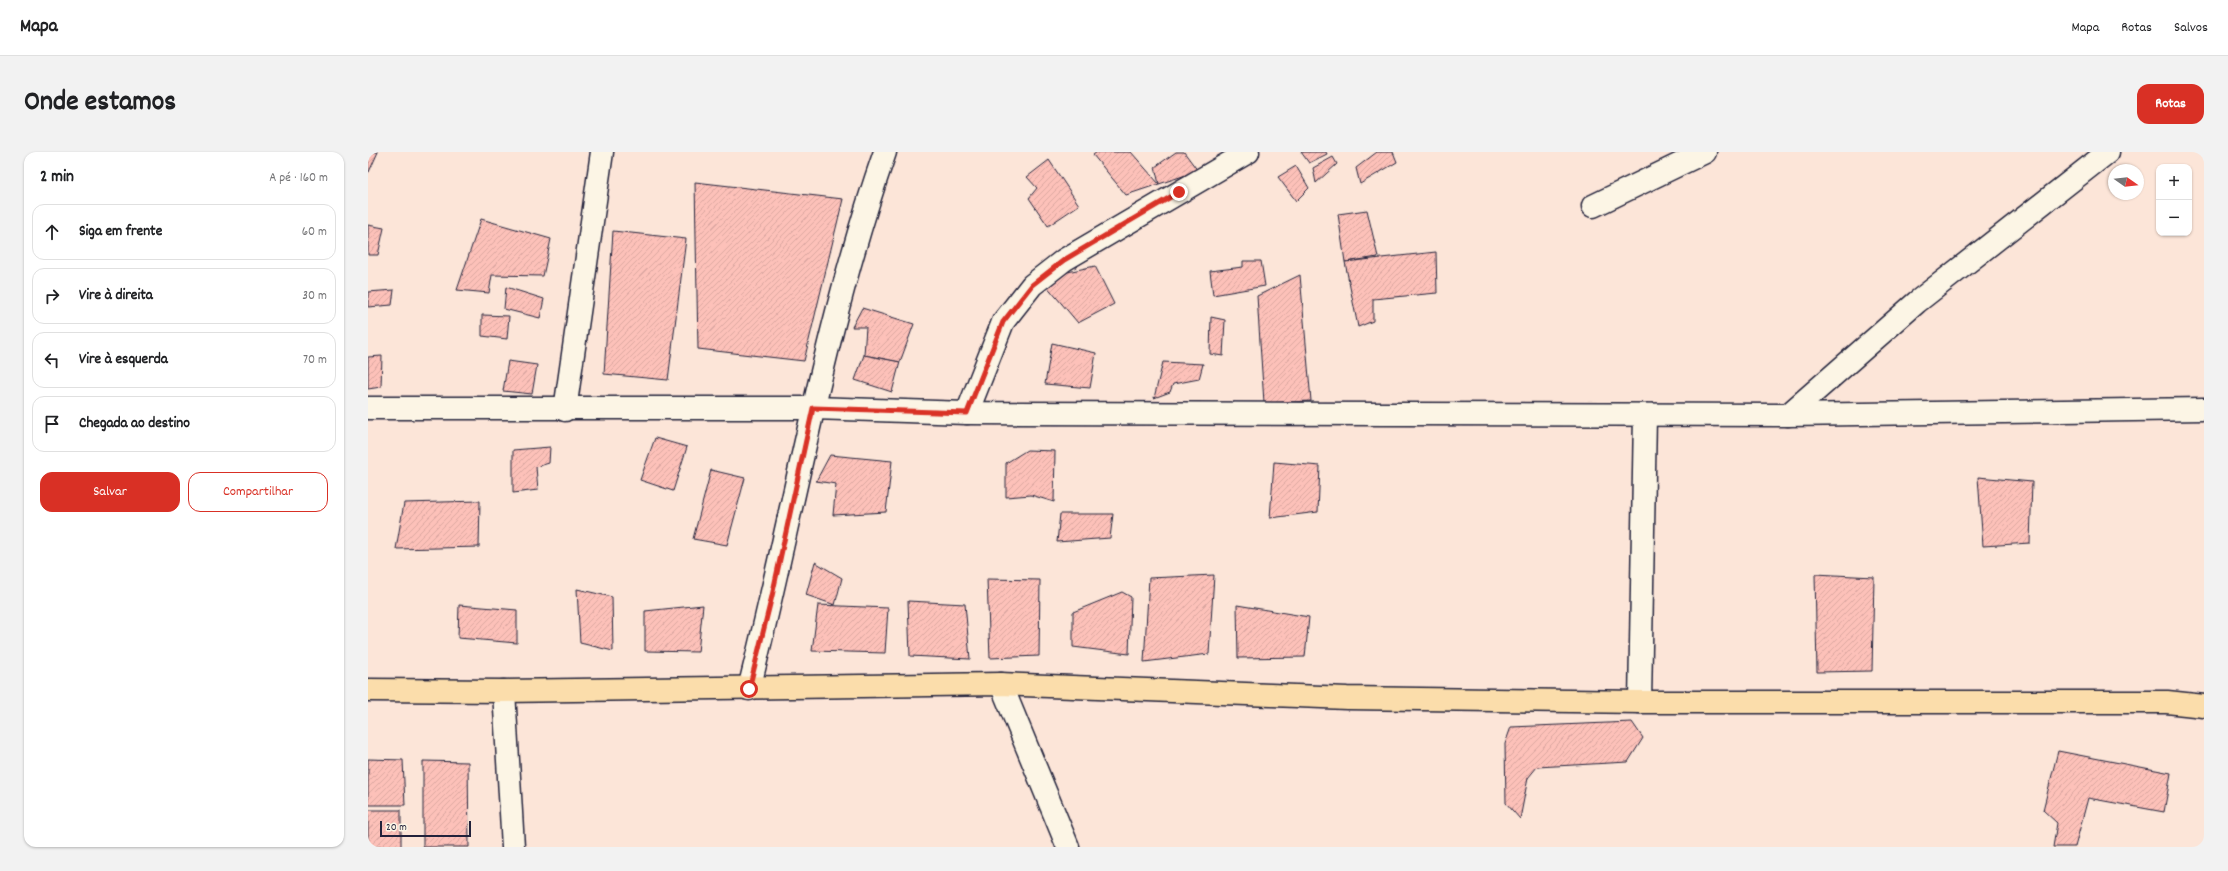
<!DOCTYPE html>
<html lang="pt">
<meta charset="utf-8">
<style>
:root{--surface:#fff;--page:#f2f2f2;--text:#202124;--muted:#757577;--line:#e0e0e0;--accent:#d93025}
body{margin:0;font-family:Dekko,sans-serif;background:var(--page);color:var(--text)}
.controls{position:absolute;right:12px;top:12px;display:grid;overflow:hidden;border-radius:8px;box-shadow:0 1px 3px #0004}
.controls button{width:36px;height:36px;display:grid;place-items:center;padding:0;border:0;border-bottom:1px solid var(--line);background:var(--surface);color:var(--text);font:20px sans-serif}
.compass{position:absolute;left:1740px;top:12px;width:36px;height:36px;border-radius:50%;background:var(--surface);box-shadow:0 1px 3px #0004;rotate:104deg}
.scale{position:absolute;left:12px;bottom:10px;width:91px;box-sizing:border-box;padding-left:4px;border:2px solid #22223b;border-top:0;font-size:11px;line-height:14px;white-space:nowrap;color:#22223b;-webkit-text-stroke:3px #fcf5e5;paint-order:stroke}
.stop{position:absolute;width:12px;height:12px;margin:-9px;border:3px solid #d93025;border-radius:50%;background:#fff}
.stop.end{background:#d93025;border-color:#fff;box-shadow:0 1px 4px #0008}
.list{margin:0;padding:0;list-style:none}
h2{display:flex;justify-content:space-between;align-items:center;height:52px;margin:0;padding:0 16px;font-size:17px}
h2 small{font-size:13px;font-weight:400;color:var(--muted)}
.list li{display:grid;grid-template-columns:26px 1fr auto;gap:12px;align-items:center;box-sizing:border-box;height:56px;margin:0 8px 8px;padding:0 8px;border:1px solid var(--line);border-radius:12px}
.list b{display:block;font-size:15px;white-space:nowrap}
.list em{font-size:13px;font-style:normal;color:var(--muted)}
.actions{display:flex;gap:8px;padding:12px 16px}
.actions a{flex:1;padding:9px 0;border:1px solid var(--accent);border-radius:12px;text-align:center;font-size:14px;color:var(--accent)}
.actions .main{background:var(--accent);color:#fff}
.icon{flex:none;width:22px;height:22px;fill:none;stroke:currentColor;stroke-width:2;stroke-linecap:round;stroke-linejoin:round}
.map{position:relative;flex:none;width:1836px;height:695px;overflow:hidden;border-radius:12px}
header{display:flex;align-items:center;gap:24px;box-sizing:border-box;height:56px;padding:0 20px;background:var(--surface);border-bottom:1px solid var(--line)}
header strong{font-size:19px}
nav{display:flex;gap:22px;margin-inline-start:auto;font-size:14px}
.intro{display:flex;align-items:center;justify-content:space-between;box-sizing:border-box;height:96px;padding:0 24px}
h1{margin:0;font-size:28px}
.button{padding:10px 18px;border-radius:12px;background:var(--accent);color:#fff;font-size:14px;font-weight:700}
main{display:flex;gap:24px;padding:0 24px}
aside{flex:1;background:var(--surface);border-radius:12px;box-shadow:0 1px 3px #0004}
.map>svg:first-child{display:block}
</style>
<header>
<strong>Mapa</strong>
<nav><a>Mapa</a><a>Rotas</a><a>Salvos</a></nav>
</header>
<div class="intro"><h1>Onde estamos</h1><a class="button">Rotas</a></div>
<main>
<aside>
<h2>2 min<small>A pé · 160 m</small></h2>
<ul class="list">
<li><svg class="icon" aria-label="ahead" viewBox="0 0 24 24"><path d="M12 20V5M6 11l6-6 6 6"/></svg><div><b>Siga em frente</b></div><em>60 m</em></li>
<li><svg class="icon" aria-label="right" viewBox="0 0 24 24"><path d="M7 20v-9h11M14 6l5 5-5 5"/></svg><div><b>Vire à direita</b></div><em>30 m</em></li>
<li><svg class="icon" aria-label="left" viewBox="0 0 24 24"><path d="M17 20v-9H6M10 6l-5 5 5 5"/></svg><div><b>Vire à esquerda</b></div><em>70 m</em></li>
<li><svg class="icon" aria-label="arrive" viewBox="0 0 24 24"><path d="M6 21V4h12l-3 4 3 4H6"/></svg><div><b>Chegada ao destino</b></div></li>
</ul>
<div class="actions"><a class="main">Salvar</a><a>Compartilhar</a></div>
</aside>
<div class="map">
<svg width="1836" height="695" viewBox="0 0 1836 695">
<defs>
<pattern id="building-hatch" width="6" height="6" patternUnits="userSpaceOnUse"><rect width="6" height="6" fill="#fdc1b9"/><path d="M-1 1l2-2M0 6l6-6M5 7l2-2" fill="none" stroke="#d9a6a0"/></pattern>
</defs>
<rect width="100%" height="100%" fill="#fce5d8"/>
<filter id="ink" filterUnits="userSpaceOnUse"><feTurbulence type="fractalNoise" baseFrequency=".025" numOctaves="2"/><feDisplacementMap in="SourceGraphic" scale="8" xChannelSelector="R" yChannelSelector="G"/><feConvolveMatrix kernelMatrix="1 2 1 2 8 2 1 2 1" color-interpolation-filters="sRGB"/></filter>
<g filter="url(#ink)">
<g fill="url(#building-hatch)" stroke="#22223b">
<polygon points="0,0 10,0 1,20 0,20"/>
<polygon points="729,0 763,0 791,32 758,43 725,3"/>
<polygon points="808,0 816,0 830,19 791,32 787,15"/>
<polygon points="933,0 958,0 959,2 941,11"/>
<polygon points="1009,0 1025,0 1029,10 992,32 988,16"/>
<polygon points="965,5 969,12 948,31 945,16"/>
<polygon points="681,8 711,53 680,74 661,46 669,36 659,25"/>
<polygon points="928,14 941,36 928,49 910,25"/>
<polygon points="327,30 475,47 436,209 330,197"/>
<polygon points="999,58 1010,105 977,110 970,62"/>
<polygon points="113,67 183,87 175,124 124,123 121,141 89,138"/>
<polygon points="0,73 16,76 10,103 0,103"/>
<polygon points="245,79 318,87 300,228 236,222"/>
<polygon points="1068,100 1069,141 1005,147 1005,169 990,175 977,110"/>
<polygon points="875,109 893,109 897,134 845,143 842,119 875,115"/>
<polygon points="727,114 746,152 710,171 672,126"/>
<polygon points="932,123 943,249 896,251 889,144"/>
<polygon points="138,135 176,147 172,166 136,157"/>
<polygon points="26,138 24,153 0,155 0,140"/>
<polygon points="494,156 546,172 532,210 496,203 498,175 484,175"/>
<polygon points="114,163 141,164 139,187 114,184"/>
<polygon points="843,165 857,168 855,204 842,202"/>
<polygon points="684,191 728,201 722,236 677,232"/>
<polygon points="496,203 532,210 524,240 487,228"/>
<polygon points="14,204 13,235 0,237 0,205"/>
<polygon points="140,209 169,213 164,242 135,239"/>
<polygon points="795,210 835,212 831,227 805,232 802,240 786,246"/>
<polygon points="287,286 319,295 305,339 272,328"/>
<polygon points="182,295 181,311 168,315 170,338 145,341 145,298"/>
<polygon points="659,298 687,299 686,350 663,343 638,345 638,311"/>
<polygon points="462,303 524,309 518,360 465,363 468,332 448,329"/>
<polygon points="906,310 952,314 950,360 902,366"/>
<polygon points="343,318 377,326 359,393 325,387"/>
<polygon points="1610,325 1664,330 1662,391 1615,394"/>
<polygon points="112,349 111,395 28,397 36,351"/>
<polygon points="692,362 745,362 742,386 689,390"/>
<polygon points="447,410 474,426 467,453 438,443"/>
<polygon points="1447,422 1506,425 1504,519 1449,520"/>
<polygon points="846,423 841,502 776,510 781,426"/>
<polygon points="619,427 672,428 671,504 622,506"/>
<polygon points="209,437 244,445 245,499 212,491"/>
<polygon points="754,440 763,445 761,502 705,495 705,460"/>
<polygon points="540,449 597,452 602,507 542,504"/>
<polygon points="91,453 149,458 149,491 90,486"/>
<polygon points="335,453 330,500 277,499 277,459"/>
<polygon points="450,453 520,456 517,501 444,499"/>
<polygon points="869,453 941,465 937,505 870,506"/>
<polygon points="1264,570 1275,586 1260,610 1169,615 1160,626 1152,667 1138,651 1137,592 1143,575"/>
<polygon points="1690,599 1803,621 1796,660 1720,646 1707,695 1685,695 1689,671 1675,658"/>
<polygon points="0,607 35,608 37,653 0,653"/>
<polygon points="55,609 100,610 101,695 55,695"/>
<rect x="0" y="658" width="33" height="37"/>
</g>
<g fill="none" stroke-linecap="round" stroke-linejoin="round">
<g stroke="#22223b" stroke-width="25">
<g id="minor">
<polyline points="1225,54 1337,0"/>
<polyline points="0,256 445,256 599,261 1420,263 1836,257"/>
<polyline points="197,258 234,0"/>
<polyline points="599,261 635,170 664,133 696,108 880,0"/>
<polyline points="1420,263 1549,150 1740,0"/>
<polyline points="633,532 700,695"/>
<path d="M381 537C426 358 456 174 517 0"/>
<polyline points="136,539 145,695"/>
<polyline points="1272,550 1277,263"/>
</g>
</g>
<g stroke="#22223b" stroke-width="25">
<polyline id="major" points="0,538 136,539 633,532 979,546 1272,550 1799,550 1836,554"/>
</g>
<use href="#minor" stroke="#fcf5e5" stroke-width="22"/>
<use href="#major" stroke="#fbddab" stroke-width="22"/>
</g>
</g>
<g fill="none" stroke-linecap="round" stroke-linejoin="round" filter="url(#ink)">
<polyline stroke="#d93025" stroke-width="5" points="381,537 404,444 445,256 599,261 635,170 664,133 696,108 811,40"/>
</g>
</svg>
<div class="controls">
<button>+</button>
<button>−</button>
</div>
<svg class="compass" viewBox="-18 -18 36 36"><path d="M0-13l5 13h-10z" fill="#e53935"/><path d="M0 13l5-13h-10z" fill="#757577"/></svg>
<div class="scale">20 m</div>
<div class="stop" style="left:381px;top:537px"></div>
<div class="stop end" style="left:811px;top:40px"></div>
</div>
</main>
